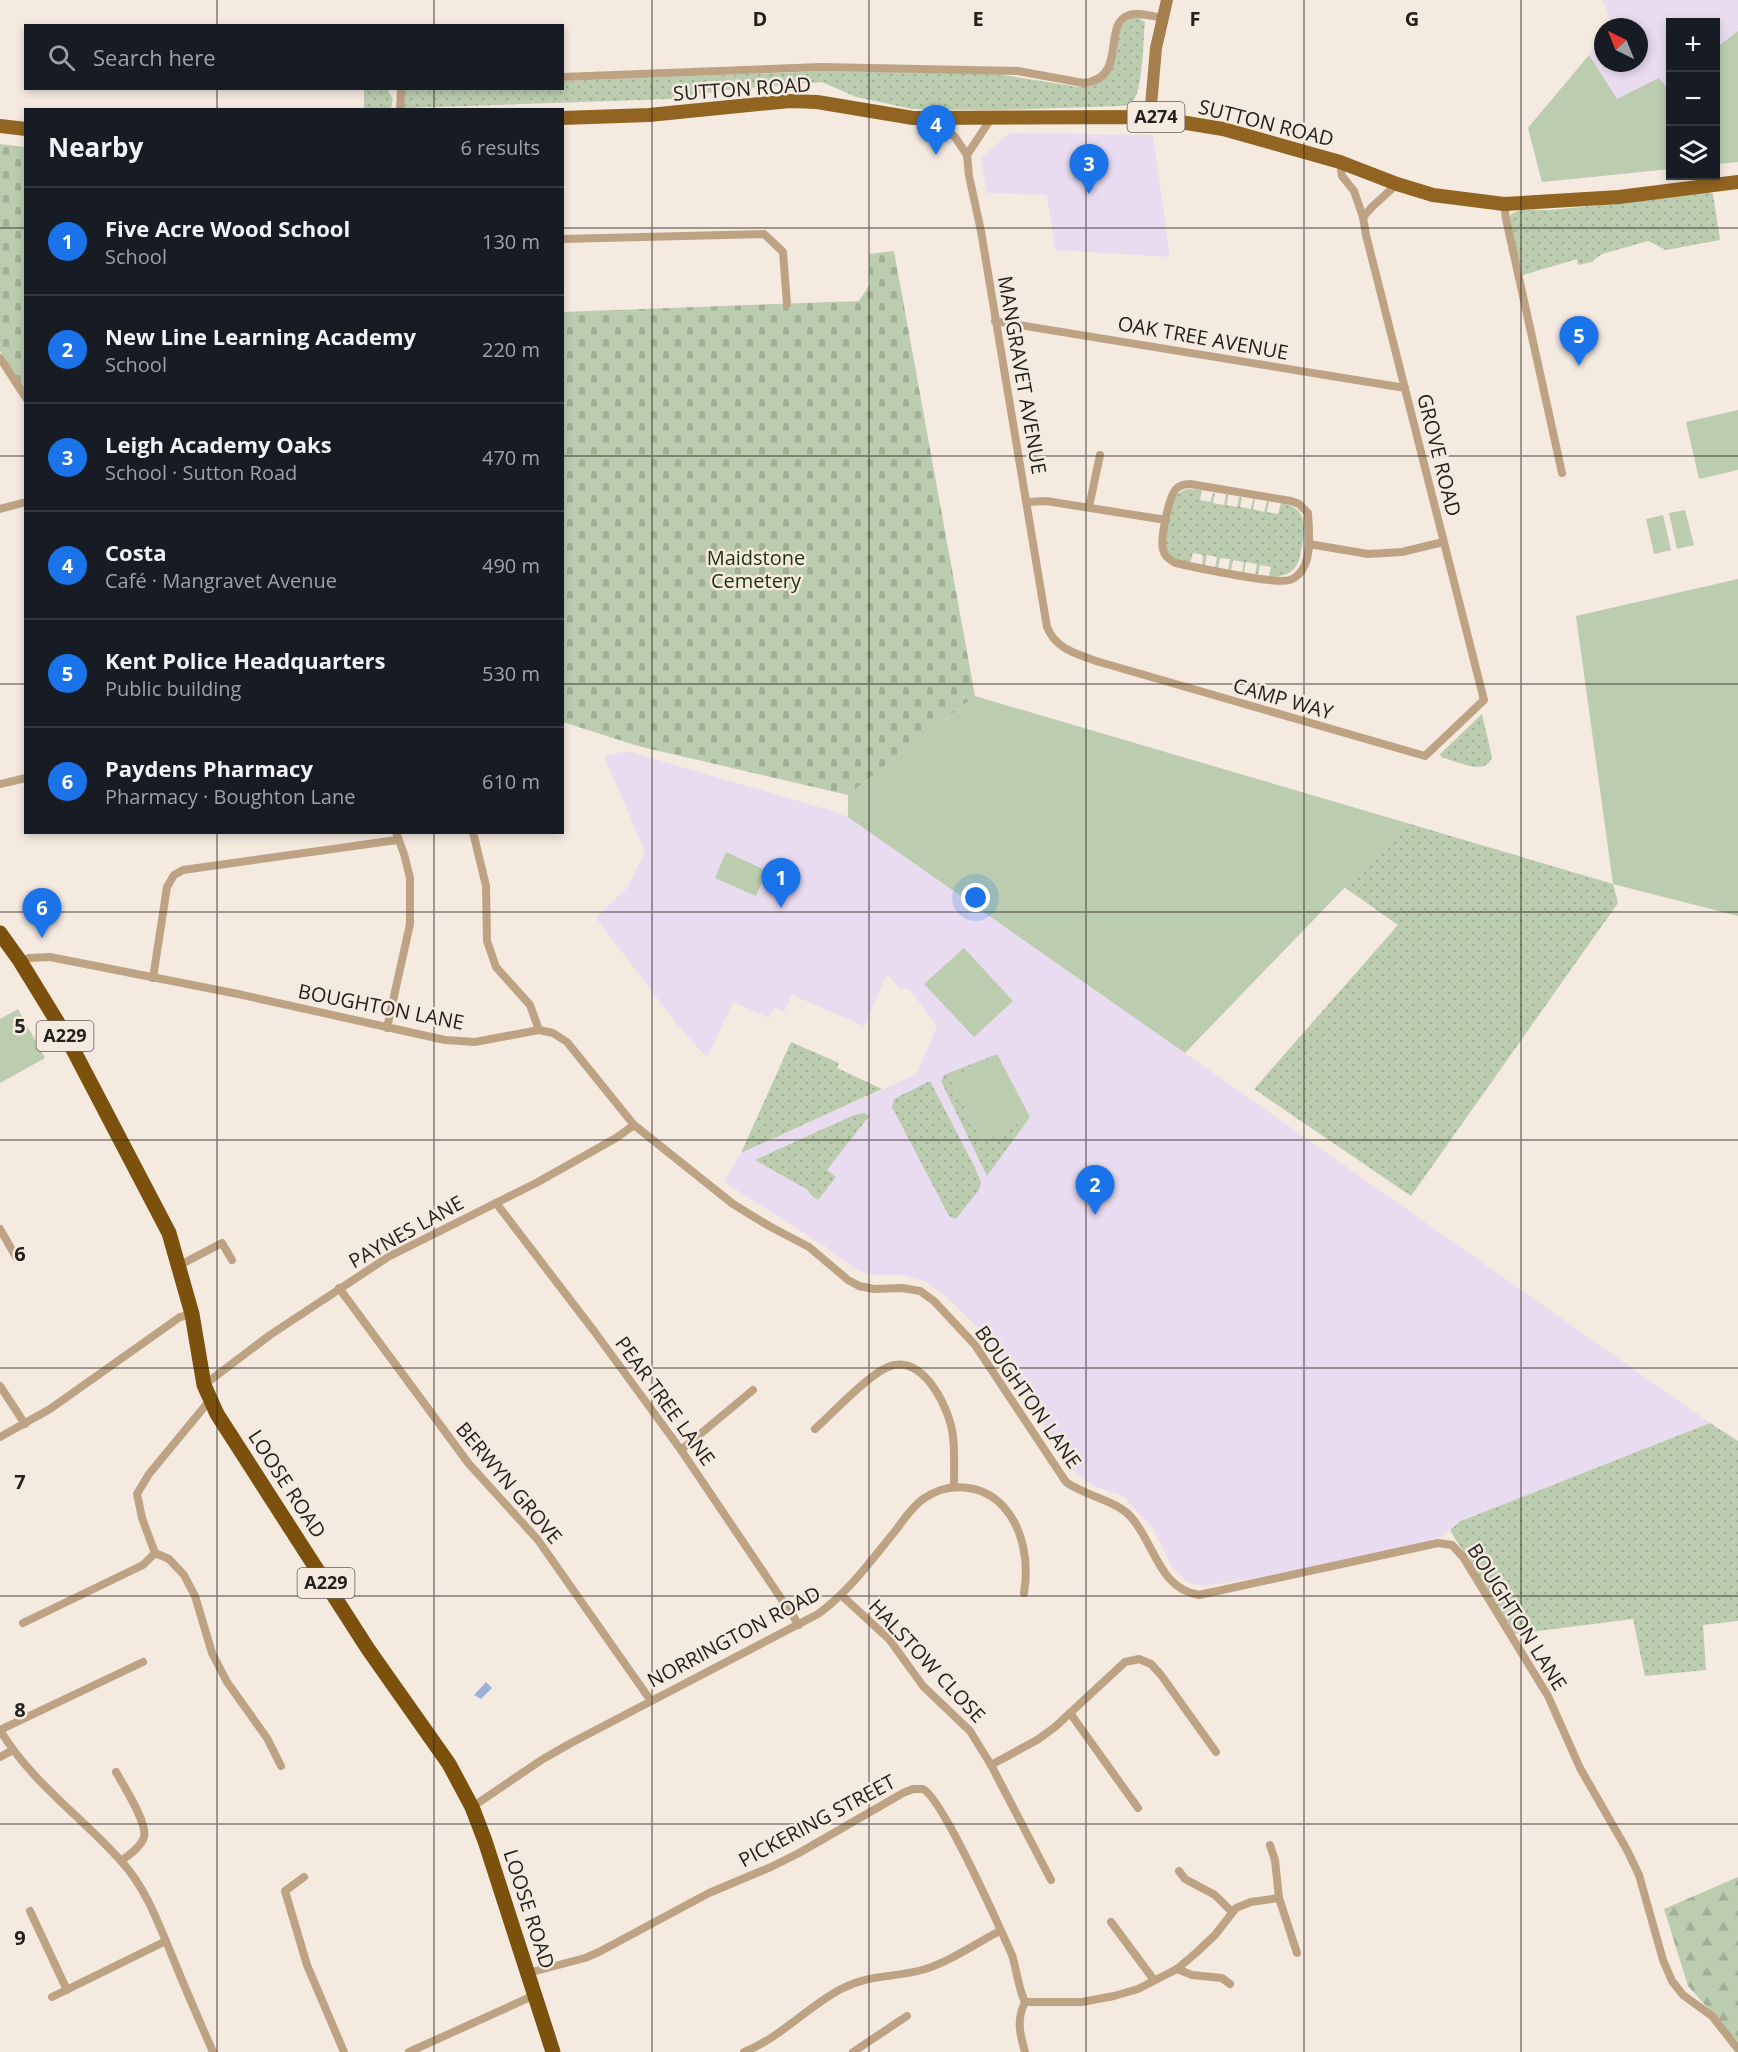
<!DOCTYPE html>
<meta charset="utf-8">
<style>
:root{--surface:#171b24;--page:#20242c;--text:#f1f3f6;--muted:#9ea1a6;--line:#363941;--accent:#1a73e8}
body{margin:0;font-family:"Open Sans",sans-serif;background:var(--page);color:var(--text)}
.controls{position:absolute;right:18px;top:18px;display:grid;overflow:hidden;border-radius:0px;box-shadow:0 3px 9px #0003}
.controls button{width:54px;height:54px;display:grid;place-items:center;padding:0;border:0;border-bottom:2px solid var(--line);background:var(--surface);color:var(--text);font:30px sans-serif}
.compass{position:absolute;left:1594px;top:18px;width:54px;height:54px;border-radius:50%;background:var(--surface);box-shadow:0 3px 9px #0003;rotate:317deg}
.you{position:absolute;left:976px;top:898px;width:21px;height:21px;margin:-15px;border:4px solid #fff;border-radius:50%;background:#1a73e8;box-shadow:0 0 0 9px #1a73e833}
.badge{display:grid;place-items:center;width:39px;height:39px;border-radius:50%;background:var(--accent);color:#fff;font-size:20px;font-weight:700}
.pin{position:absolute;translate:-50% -50px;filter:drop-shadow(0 2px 3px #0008)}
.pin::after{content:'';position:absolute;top:32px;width:21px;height:18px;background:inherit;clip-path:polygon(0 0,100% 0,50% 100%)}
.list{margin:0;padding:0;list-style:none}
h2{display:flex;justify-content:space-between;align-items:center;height:78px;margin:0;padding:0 24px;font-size:26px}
h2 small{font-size:20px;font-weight:400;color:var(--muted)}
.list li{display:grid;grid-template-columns:39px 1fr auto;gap:18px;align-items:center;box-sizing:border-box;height:108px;padding:0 24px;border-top:2px solid var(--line)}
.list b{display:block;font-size:22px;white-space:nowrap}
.list p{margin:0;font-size:20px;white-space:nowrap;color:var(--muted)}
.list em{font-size:20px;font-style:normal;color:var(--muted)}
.icon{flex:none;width:33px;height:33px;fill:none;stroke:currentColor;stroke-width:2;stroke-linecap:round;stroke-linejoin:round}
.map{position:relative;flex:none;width:1738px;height:2052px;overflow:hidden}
.search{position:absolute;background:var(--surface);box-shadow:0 3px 9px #0003;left:24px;top:24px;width:540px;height:66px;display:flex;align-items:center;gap:15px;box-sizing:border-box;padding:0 21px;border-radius:0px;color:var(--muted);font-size:22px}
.panel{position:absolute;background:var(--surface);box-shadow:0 3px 9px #0003;left:24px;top:108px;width:540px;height:726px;border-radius:0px}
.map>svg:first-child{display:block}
</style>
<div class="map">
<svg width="1738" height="2052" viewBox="0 0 1738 2052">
<defs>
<pattern id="grass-dots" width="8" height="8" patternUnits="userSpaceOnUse" patternTransform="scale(1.5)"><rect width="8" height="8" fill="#bbccaf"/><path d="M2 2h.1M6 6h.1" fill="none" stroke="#a1af96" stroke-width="1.8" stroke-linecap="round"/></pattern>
<pattern id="forest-firs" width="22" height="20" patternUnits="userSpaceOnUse" patternTransform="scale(1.5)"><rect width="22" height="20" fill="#bbccaf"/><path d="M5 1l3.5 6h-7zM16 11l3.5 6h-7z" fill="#a1af96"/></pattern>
<pattern id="cemetery-stones" width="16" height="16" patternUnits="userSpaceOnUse" patternTransform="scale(1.5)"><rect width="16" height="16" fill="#bbccaf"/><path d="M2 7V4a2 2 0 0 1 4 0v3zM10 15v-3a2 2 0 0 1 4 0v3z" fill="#a1af96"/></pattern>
</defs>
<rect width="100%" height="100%" fill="#f5eae0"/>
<g fill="#eadcf0">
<polygon points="1603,0 1738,0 1738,162 1716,164 1716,22 1670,22 1670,169 1542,182 1528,128 1589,55 1603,34 1603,63 1639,63 1639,27 1608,27 1611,22"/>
<polygon points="1009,133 1153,135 1170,257 1055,250 1047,195 987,193 981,159"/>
<polygon points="627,751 829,810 853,819 1710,1423 1461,1521 1441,1537 1337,1565 1204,1586 1187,1582 1173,1569 1153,1528 1123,1496 1093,1486 1068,1468 1017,1378 972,1322 944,1295 925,1281 902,1275 874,1275 857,1270 826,1247 724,1182 741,1153 917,1074 937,1026 909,989 900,989 887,974 864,1026 792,995 784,1012 774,1007 769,1018 733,1002 707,1058 676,1023 596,918 627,888 645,851 604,756"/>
</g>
<g fill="url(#grass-dots)">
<path d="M1130 18H1139L1145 22C1143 40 1143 86 1134 100 1131 105 1126 105 1121 106L997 110 912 109 856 97 822 82 726 90 670 99 403 108 404 90 406 89 562 88 563 81 824 71 997 74 1078 87C1117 86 1115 56 1120 26Z"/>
<polygon points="364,89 387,89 393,99 391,108 364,108"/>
<path d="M1707 190 1713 194 1720 240 1666 250 1648 241 1602 254 1591 262 1578 265 1577 259 1520 276 1508 219C1514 205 1537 211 1550 210 1603 206 1655 197 1707 190Z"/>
<path d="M1188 489 1202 490 1200 500 1210 502 1213 493H1215L1213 503 1224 505 1226 495H1228L1227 505 1237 507 1239 497H1242L1240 507 1251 509 1253 499H1255L1253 509 1264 512 1267 501 1269 502 1267 512 1278 514 1281 503C1314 508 1303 538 1299 561 1292 575 1283 577 1269 576L1271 567 1260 565 1258 574H1255L1257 564 1246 562 1244 572H1242L1244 562 1233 560 1231 570H1228L1230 559 1220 558 1218 568H1215L1217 557 1207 555 1205 566 1202 565 1203 555 1193 553 1190 564C1182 562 1175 560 1169 554 1162 545 1168 504 1176 495 1179 492 1184 490 1188 489Z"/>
<path d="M1482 714 1492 757C1486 777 1456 761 1441 757L1440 754Z"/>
<polygon points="1407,823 1613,884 1618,903 1411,1196 1254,1089 1398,925 1344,887"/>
<polygon points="791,1042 839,1063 837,1068 882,1089 741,1153"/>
<polygon points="997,1054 950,1079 983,1142 1030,1117 987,1176 941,1081 944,1075"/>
<polygon points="930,1081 974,1166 981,1182 979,1190 956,1219 949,1216 892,1107 894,1099"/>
<polygon points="865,1113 869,1116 827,1170 836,1177 818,1200 810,1194 808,1190 755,1160 854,1115"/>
<polygon points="1710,1423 1738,1441 1738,1621 1703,1625 1706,1670 1645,1676 1633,1619 1514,1634 1450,1530 1461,1521"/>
</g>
<polygon fill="url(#forest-firs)" points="1738,1877 1738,2042 1688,1986 1664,1909"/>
<g fill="url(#cemetery-stones)">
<polygon points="0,144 25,147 25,391 0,351"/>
<polygon points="894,251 975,696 848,795 638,746 563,722 562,312 859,301 870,284 869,254"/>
</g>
<g fill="#bbccaf">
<polygon points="1738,31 1738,162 1716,164 1716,48"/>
<polygon points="1589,55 1617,99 1659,78 1670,92 1670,169 1542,182 1528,128"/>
<polygon points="1738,410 1738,470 1699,479 1686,422"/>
<polygon points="1685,510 1694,545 1677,549 1669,513"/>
<polygon points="1663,515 1671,550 1654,554 1646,519"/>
<polygon points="1738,579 1738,916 1613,884 1576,616"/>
<polygon points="975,696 1407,823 1185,1053 848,817 848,795"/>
<polygon points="726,852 767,871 756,896 715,878"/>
<polygon points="964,948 1013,1001 974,1037 924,984"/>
<polygon points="18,1009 45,1058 0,1083 0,1019"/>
<polygon points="997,1054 1030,1117 983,1142 950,1079"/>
</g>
<polygon fill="#9cb1d6" points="486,1682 492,1688 481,1699 474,1695"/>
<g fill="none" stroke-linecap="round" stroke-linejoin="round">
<g stroke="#bda383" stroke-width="8">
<path d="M562 77 821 67 1018 71 1083 83C1129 79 1101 24 1129 15 1138 12 1152 16 1162 18"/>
<polyline points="400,110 401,88"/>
<path d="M992 117 967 155 969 176 981 231 1047 627C1056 649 1075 653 1096 661L1425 756 1484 700 1366 235 1363 217 1354 191 1342 176 1340 162"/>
<polyline points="932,119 955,137 967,155"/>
<polyline points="1504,204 1506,219 1562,473"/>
<polyline points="1363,217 1373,206 1397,184"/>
<polyline points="562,239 764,234 783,252 787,304"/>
<polyline points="995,321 1405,388"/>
<polyline points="0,358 26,398"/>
<path d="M1190 484 1291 501 1299 504 1308 513C1309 531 1313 561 1298 575 1295 578 1293 579 1290 580 1275 585 1195 567 1175 563 1169 559 1164 556 1163 549 1160 539 1169 496 1176 489 1180 485 1184 484 1190 484Z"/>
<polyline points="1027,502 1046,501 1166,520"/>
<polyline points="1089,507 1100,455"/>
<polyline points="0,509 26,502"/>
<polyline points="1309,544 1368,554 1402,552 1443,542"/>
<polyline points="0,784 26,778"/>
<polyline points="473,832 486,886 487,941 496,967 530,1005 539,1030"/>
<path d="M20 961 29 958 50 957 238 994 445 1040 475 1042 539 1030 553 1033 567 1042 634 1125 733 1204 769 1226 809 1247 848 1280 859 1286 874 1289 902 1288 920 1291 934 1301 975 1345 1066 1482C1085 1496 1116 1500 1131 1517 1155 1544 1159 1589 1199 1595L1438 1543 1452 1545 1463 1557 1548 1696 1580 1768 1627 1850 1639 1875 1663 1960 1672 1981 1683 1995 1712 2016 1738 2049"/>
<polyline points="153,978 167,887 174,875 183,870 397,840"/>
<polyline points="387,1028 410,924 410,878 404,854 396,832"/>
<polyline points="496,1203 594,1331 681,1450 799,1625"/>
<polyline points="0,1229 16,1257"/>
<polyline points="180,1265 222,1243 232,1260"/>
<polyline points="339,1288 469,1464 538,1540 651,1701"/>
<polyline points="204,1385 270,1335 388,1257 538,1182 616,1138 634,1125"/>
<polyline points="0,1386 25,1424"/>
<path d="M815 1429C832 1414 873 1369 894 1365 926 1359 950 1410 953 1436 955 1453 954 1470 954 1487"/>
<polyline points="0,1437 50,1409 180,1317 192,1314"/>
<polyline points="681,1450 753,1390"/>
<polyline points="155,1553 169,1559 184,1575 195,1596 212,1653 227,1682 267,1738 281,1766"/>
<polyline points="155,1553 142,1518 137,1494 149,1474 210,1400"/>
<polyline points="841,1595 889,1639 923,1686 970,1731 991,1765 1051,1880"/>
<polyline points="23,1623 143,1565 155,1553"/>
<polyline points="1070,1713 1138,1808"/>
<path d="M0 1730C31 1782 82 1817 122 1862 148 1891 160 1928 175 1963 187 1993 200 2022 213 2052"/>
<polyline points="0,1730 143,1662"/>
<polyline points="0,1757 13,1750"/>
<polyline points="991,1765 1037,1740 1055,1727 1125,1662 1139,1659 1151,1664 1161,1675 1216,1752"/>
<path d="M116 1772C123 1785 148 1823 144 1837 141 1847 129 1855 121 1861"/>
<path d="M472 1807 543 1759 571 1743 818 1614C849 1592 872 1559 896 1530 904 1519 912 1507 923 1499 948 1481 982 1484 1003 1506 1024 1529 1029 1564 1024 1593"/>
<polyline points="1270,1845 1275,1860 1279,1898 1297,1953"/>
<polyline points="1179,1871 1185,1879 1215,1895 1232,1912"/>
<polyline points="304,1877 285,1891 307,1965 344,2052"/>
<polyline points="30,1911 67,1990"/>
<polyline points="1111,1922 1154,1980"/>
<polyline points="1177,1969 1192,1975 1222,1978 1230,1984"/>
<path d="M528 1973 585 1958 599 1952 709 1893 771 1867 799 1853 903 1793 913 1789H923C942 1798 1000 1928 1012 1955 1017 1971 1018 1987 1025 2002 1016 2020 1020 2034 1025 2052"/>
<polyline points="52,1997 166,1941"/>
<polyline points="1025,2002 1082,2002 1114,1996 1138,1989 1177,1969 1197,1952 1215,1935 1236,1908 1251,1902 1279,1898"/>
<polyline points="409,2052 535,1995"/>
<path d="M744 2052C780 2038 807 2007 841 1989 870 1974 892 1978 922 1970 948 1963 976 1943 1000 1931"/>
<polyline points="853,2052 907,2016"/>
</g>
<polyline stroke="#a57f4e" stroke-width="12" points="1150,117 1156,48 1167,0"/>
<g stroke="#926421" stroke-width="14">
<polyline points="562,118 649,115 790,101 817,102 913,118 1150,117 1223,129 1340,162 1397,184 1433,195 1504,204 1619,197 1738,182"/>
<polyline points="0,126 26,129"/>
</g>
<polyline stroke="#7b510d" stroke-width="15" points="0,933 20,961 66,1036 169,1233 192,1314 204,1385 217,1414 368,1649 449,1764 472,1807 485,1841 553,2052"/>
</g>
<path fill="none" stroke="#24201c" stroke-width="1.5" stroke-opacity="0.55" d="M217 0V26M434 0V26M652 0V2052M869 0V2052M1086 0V2052M1304 0V2052M1521 0V2052M217 88V110M434 88V110M0 228H26M562 228H1738M0 456H26M562 456H1738M0 684H26M562 684H1738M217 832V2052M434 832V2052M0 912H1738M0 1140H1738M0 1368H1738M0 1596H1738M0 1824H1738"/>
<g text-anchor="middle" stroke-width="5" stroke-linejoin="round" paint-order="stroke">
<g fill="#f5eae0" stroke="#635d57" stroke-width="1.5">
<rect x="1127.5" y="102" width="57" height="30" rx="4.5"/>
<rect x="36.5" y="1021" width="57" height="30" rx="4.5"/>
<rect x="297.5" y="1568" width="57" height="30" rx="4.5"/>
</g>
<g font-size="18" font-weight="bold" fill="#24201c">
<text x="1156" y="123">A274</text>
<text x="65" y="1042">A229</text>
<text x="326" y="1589">A229</text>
</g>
<g font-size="20" fill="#24201c" stroke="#f5eae0">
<text transform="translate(742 89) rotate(-4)" y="7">SUTTON ROAD</text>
<text transform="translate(1266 123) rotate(14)" y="7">SUTTON ROAD</text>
<text transform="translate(1203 338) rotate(10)" y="7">OAK TREE AVENUE</text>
<text transform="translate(1022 375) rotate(80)" y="7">MANGRAVET AVENUE</text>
<text transform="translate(1439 455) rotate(76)" y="7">GROVE ROAD</text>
<text transform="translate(1283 699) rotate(16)" y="7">CAMP WAY</text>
<text transform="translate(381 1007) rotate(11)" y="7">BOUGHTON LANE</text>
<text transform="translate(406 1232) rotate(-29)" y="7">PAYNES LANE</text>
<text transform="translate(1028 1397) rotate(55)" y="7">BOUGHTON LANE</text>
<text transform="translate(665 1401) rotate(54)" y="7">PEAR TREE LANE</text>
<text transform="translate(509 1483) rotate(50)" y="7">BERWYN GROVE</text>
<text transform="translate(287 1484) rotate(57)" y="7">LOOSE ROAD</text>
<text transform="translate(1517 1617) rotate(58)" y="7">BOUGHTON LANE</text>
<text transform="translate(734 1637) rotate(-28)" y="7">NORRINGTON ROAD</text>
<text transform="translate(927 1661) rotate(47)" y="7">HALSTOW CLOSE</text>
<text transform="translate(817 1821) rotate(-28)" y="7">PICKERING STREET</text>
<text transform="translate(529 1909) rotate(72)" y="7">LOOSE ROAD</text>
</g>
<g font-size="20" fill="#20350a" stroke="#f5eae0">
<text x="756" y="565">Maidstone<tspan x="756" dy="23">Cemetery</tspan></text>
</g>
</g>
<g font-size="20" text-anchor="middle" font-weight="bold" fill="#24201c" stroke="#f5eae0" stroke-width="5" stroke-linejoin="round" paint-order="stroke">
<text x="760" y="26">D</text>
<text x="978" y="26">E</text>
<text x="1195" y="26">F</text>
<text x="1412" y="26">G</text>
<text x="20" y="1033">5</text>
<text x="20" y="1261">6</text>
<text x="20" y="1489">7</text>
<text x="20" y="1717">8</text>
<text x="20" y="1945">9</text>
</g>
</svg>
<div class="controls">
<button>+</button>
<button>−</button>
<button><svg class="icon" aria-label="layers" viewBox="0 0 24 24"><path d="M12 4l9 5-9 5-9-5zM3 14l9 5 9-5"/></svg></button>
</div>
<svg class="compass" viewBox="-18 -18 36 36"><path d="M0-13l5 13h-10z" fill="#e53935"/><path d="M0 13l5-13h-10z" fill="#9ea1a6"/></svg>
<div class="you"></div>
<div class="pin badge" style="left:781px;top:908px">1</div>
<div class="pin badge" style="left:1095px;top:1215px">2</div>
<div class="pin badge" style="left:1089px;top:194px">3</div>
<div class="pin badge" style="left:936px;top:155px">4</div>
<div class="pin badge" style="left:1579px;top:366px">5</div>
<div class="pin badge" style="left:42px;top:938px">6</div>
<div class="search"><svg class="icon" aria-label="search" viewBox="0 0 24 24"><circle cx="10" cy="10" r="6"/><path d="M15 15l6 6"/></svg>Search here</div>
<section class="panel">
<h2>Nearby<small>6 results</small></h2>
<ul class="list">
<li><span class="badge">1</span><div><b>Five Acre Wood School</b><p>School</p></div><em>130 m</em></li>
<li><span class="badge">2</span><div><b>New Line Learning Academy</b><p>School</p></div><em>220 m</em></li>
<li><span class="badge">3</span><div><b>Leigh Academy Oaks</b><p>School · Sutton Road</p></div><em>470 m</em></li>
<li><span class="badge">4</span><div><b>Costa</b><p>Café · Mangravet Avenue</p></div><em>490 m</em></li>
<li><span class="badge">5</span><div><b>Kent Police Headquarters</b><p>Public building</p></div><em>530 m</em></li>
<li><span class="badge">6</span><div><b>Paydens Pharmacy</b><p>Pharmacy · Boughton Lane</p></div><em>610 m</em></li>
</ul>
</section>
</div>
